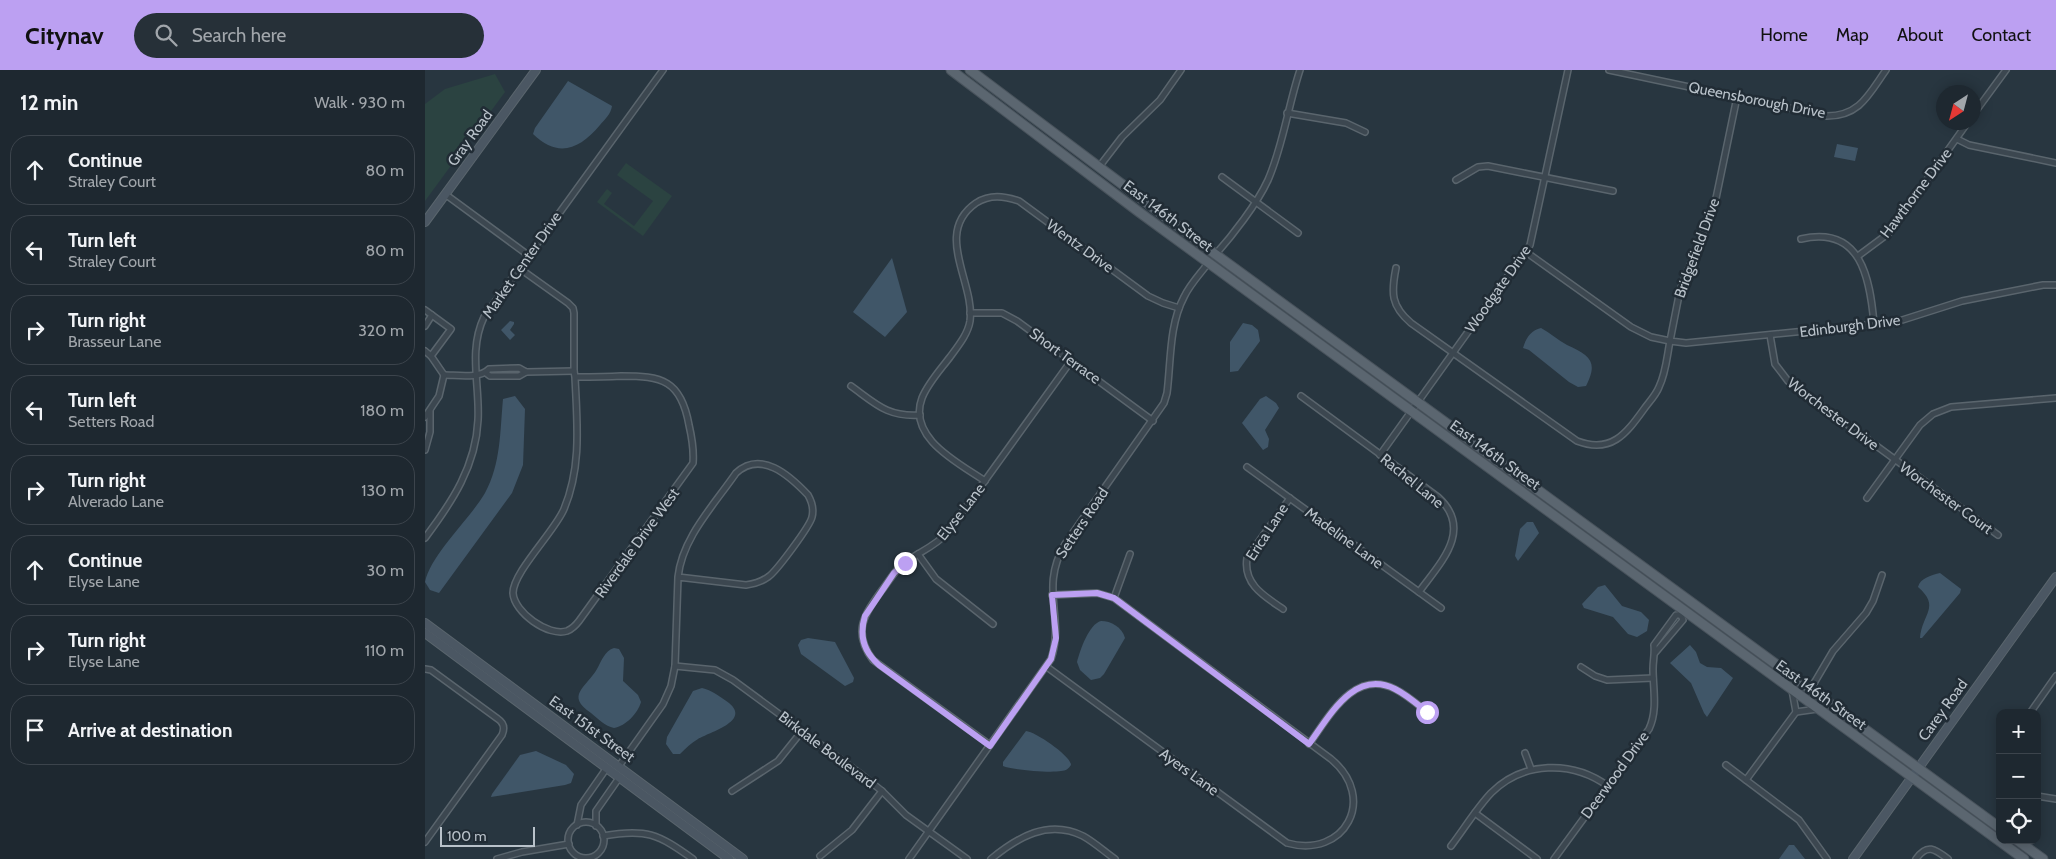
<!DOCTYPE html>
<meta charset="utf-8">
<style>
:root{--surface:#1e2830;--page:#263038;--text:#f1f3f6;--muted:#a1a6ab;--line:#3c444c;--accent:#bca0f2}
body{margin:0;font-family:Cabin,sans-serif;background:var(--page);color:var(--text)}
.controls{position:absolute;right:15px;bottom:15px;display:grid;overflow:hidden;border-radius:10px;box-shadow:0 2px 12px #0003}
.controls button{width:45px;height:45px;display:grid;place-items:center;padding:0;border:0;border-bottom:1px solid var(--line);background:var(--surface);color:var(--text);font:25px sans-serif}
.compass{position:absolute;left:1511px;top:15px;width:45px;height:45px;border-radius:50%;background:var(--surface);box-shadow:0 2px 12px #0003;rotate:216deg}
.scale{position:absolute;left:15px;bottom:12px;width:95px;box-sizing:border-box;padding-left:5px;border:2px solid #b9c2ca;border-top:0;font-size:14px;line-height:18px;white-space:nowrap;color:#b9c2ca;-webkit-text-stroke:4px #212c35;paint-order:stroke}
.stop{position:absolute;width:15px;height:15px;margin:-11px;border:4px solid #bca0f2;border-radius:50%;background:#fff}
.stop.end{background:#bca0f2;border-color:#fff;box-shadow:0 1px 5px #0008}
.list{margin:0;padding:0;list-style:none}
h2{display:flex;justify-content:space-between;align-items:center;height:65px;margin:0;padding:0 20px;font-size:21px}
h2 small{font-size:16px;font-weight:400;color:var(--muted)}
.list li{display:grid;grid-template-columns:32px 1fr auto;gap:15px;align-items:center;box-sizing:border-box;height:70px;margin:0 10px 10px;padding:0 10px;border:1px solid var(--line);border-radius:20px}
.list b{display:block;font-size:19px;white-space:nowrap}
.list p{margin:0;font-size:16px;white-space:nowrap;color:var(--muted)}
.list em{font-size:16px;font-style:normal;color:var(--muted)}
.icon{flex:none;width:28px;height:28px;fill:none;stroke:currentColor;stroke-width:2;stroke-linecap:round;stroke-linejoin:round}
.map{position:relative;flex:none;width:1631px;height:789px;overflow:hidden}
header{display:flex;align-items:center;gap:30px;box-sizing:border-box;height:70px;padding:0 25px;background:var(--accent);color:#111}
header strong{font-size:24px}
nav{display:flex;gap:28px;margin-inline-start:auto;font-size:18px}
.search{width:350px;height:45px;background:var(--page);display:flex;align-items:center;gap:12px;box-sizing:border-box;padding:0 18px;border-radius:28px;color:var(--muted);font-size:19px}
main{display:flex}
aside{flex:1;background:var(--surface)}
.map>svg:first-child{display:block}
</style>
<header>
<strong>Citynav</strong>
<div class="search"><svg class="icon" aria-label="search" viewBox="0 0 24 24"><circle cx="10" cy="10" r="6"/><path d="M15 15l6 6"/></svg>Search here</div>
<nav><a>Home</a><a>Map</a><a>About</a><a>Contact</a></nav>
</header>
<main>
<aside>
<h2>12 min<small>Walk · 930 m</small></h2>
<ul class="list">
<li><svg class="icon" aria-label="ahead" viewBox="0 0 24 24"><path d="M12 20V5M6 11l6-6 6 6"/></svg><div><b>Continue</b><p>Straley Court</p></div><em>80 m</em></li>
<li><svg class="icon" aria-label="left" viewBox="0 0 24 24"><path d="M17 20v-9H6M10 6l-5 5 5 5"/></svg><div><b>Turn left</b><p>Straley Court</p></div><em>80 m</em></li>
<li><svg class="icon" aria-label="right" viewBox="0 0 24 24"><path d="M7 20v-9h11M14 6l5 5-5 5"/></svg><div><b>Turn right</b><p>Brasseur Lane</p></div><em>320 m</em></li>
<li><svg class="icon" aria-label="left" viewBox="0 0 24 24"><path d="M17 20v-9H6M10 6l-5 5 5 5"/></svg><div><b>Turn left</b><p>Setters Road</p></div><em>180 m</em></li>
<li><svg class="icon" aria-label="right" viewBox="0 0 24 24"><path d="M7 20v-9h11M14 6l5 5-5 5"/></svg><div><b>Turn right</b><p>Alverado Lane</p></div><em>130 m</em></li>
<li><svg class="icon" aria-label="ahead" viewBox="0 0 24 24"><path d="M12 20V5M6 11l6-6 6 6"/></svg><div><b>Continue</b><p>Elyse Lane</p></div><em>30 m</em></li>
<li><svg class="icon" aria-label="right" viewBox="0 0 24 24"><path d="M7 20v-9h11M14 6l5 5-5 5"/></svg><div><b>Turn right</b><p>Elyse Lane</p></div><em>110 m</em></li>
<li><svg class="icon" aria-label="arrive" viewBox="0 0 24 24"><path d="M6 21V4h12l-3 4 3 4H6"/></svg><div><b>Arrive at destination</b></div></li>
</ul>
</aside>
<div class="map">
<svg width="1631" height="789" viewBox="0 0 1631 789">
<rect width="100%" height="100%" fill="#283640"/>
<g fill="#2b4341">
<polygon points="70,4 80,22 0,131 0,34 20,19"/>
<polygon points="201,93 247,126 218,166 172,132 182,119 187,123 179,134 209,156 228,131 192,105"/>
</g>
<g fill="#405668">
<path d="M143 11 187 36C186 44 180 49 175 55 154 80 133 88 108 64L110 58Z"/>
<polygon points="1412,74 1433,78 1430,91 1409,87"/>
<polygon points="467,188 482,242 460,267 428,242"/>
<polygon points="85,251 89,252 89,254 85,260 90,265 85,270 76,260"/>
<polygon points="818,253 827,255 833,260 835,271 813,301 805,302 805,272"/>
<path d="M1116 258C1125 263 1133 270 1142 275 1164 285 1174 291 1161 316L1153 317 1144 312 1104 280 1098 278C1101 268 1106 260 1116 258Z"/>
<path d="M90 326 100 339 98 395 87 423 14 523 5 520 0 512C6 484 45 449 60 423 76 394 75 361 78 329Z"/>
<polygon points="841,326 851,333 854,338 840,360 844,369 843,377 838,380 817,353 835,329"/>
<polygon points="1102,452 1108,452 1114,463 1093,491 1090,486 1095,459"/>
<path d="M1515 503 1536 519 1535 523 1497 568H1495C1497 544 1516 537 1493 517 1495 508 1507 505 1515 503Z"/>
<polygon points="1180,515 1197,536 1216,542 1224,550 1222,561 1212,567 1203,564 1188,547 1159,538 1157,534 1173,517"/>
<path d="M676 551C686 551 697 557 700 568L679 604 675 608 666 610 655 600 652 592C655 580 664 554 676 551Z"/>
<polygon points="383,568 410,572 429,608 428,612 420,616 376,584 373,575 376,570"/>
<polygon points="1265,575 1271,582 1275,593 1282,597 1296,598 1308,608 1282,647 1279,643 1266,613 1245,593"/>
<path d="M189 578 194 579 199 588 198 611 213 625 216 632C213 643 201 656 189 658 180 656 173 649 166 643 140 625 161 618 172 599 176 592 180 580 189 578Z"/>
<path d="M277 618C286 620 296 627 304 633 326 651 285 662 273 669 266 673 261 678 255 684H248L241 674 242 667 268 621Z"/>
<path d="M601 661C611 662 646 686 646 695 644 698 641 701 636 701 625 703 588 700 578 696V692Z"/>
<polygon points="111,681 141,695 149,704 146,713 140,715 66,727 67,724 95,685"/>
<polygon points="1364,775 1369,775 1380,789 1354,789"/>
</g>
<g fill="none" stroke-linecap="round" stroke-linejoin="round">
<g stroke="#5a656d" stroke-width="8">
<g id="street">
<path d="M1184 0 1402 46C1435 46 1444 24 1461 0"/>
<polyline points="1312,27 1290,133 1255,220 1245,271 1261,273 1471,252 1537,231 1618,215 1631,215"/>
<polyline points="862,43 921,53 940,62"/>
<polyline points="1548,45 1581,0"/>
<polyline points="1532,69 1544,75 1631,93"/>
<polyline points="674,97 697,67 735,30 756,0"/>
<polyline points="797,107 873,163"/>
<polyline points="1031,110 1053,97 1063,96 1188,121"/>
<polyline points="20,124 103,185"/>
<path d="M1376 169C1436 155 1445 208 1449 254"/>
<path d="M790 185C807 166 832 134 843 110 858 76 863 36 875 0"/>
<polyline points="1433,186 1464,163 1543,52"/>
<path d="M94 198 143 233 148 238 149 243V301L150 307C152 352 157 396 139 439 130 461 88 502 88 523 89 542 123 567 142 561 147 559 151 555 154 551L268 393C269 380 267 368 264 355 256 310 237 306 196 306 180 307 165 307 150 307"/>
<path d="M971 198C966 223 966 236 986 253L1152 371C1186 384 1201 364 1219 339 1224 332 1231 325 1234 317 1241 303 1242 286 1245 271L1226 267 1206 257 1101 182"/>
<polyline points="0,240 26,259 6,286 19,305"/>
<polyline points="545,243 577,243 592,251 728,351"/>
<polyline points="0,256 7,245"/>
<polyline points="1345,265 1350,294 1363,311 1573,465"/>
<polyline points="0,281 6,286"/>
<polyline points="61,303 65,306 94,306 101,302"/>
<path d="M19 305C32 305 55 309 64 299L94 298 101 302 149 301"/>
<path d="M426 316C451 334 462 347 495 345"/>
<path d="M876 326 1013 427C1049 460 1015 493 994 522"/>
<polyline points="0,347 14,326 19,305"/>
<polyline points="0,380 5,362 5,341"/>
<polyline points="955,385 1105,175 1143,0"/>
<polyline points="822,397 1016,538"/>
<path d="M560 411C534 393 482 368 497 328 503 313 516 299 525 287 533 276 543 264 545 251 550 212 508 163 551 133 565 124 579 126 594 131L723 226 738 233 754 238"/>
<polyline points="1442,428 1495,355 1508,344 1526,337 1631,328"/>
<path d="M0 468C27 432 51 396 53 350 55 315 43 281 59 247L238 0"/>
<polyline points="493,484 511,509 568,554"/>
<polyline points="689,528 705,484"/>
<path d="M858 539C839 526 818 514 822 488L865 428"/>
<polyline points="1230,583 1258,550 1256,545"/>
<polyline points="250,596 290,600 308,610 437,705 457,721 481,745 542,789"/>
<path d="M622 597 862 773C920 789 953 728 906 689L689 528 672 523 627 525"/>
<polyline points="1156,597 1170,606 1182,610 1228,608"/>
<path d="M0 599 6 600 73 649C79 653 80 658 77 665L0 772"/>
<polyline points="1385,620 1408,581 1441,543 1448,531 1457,505"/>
<polyline points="1371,642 1392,639"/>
<polyline points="1605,643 1631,606"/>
<path d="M884 674C904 647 929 598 970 619 982 625 992 634 1002 642"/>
<path d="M565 675 448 590C427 562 439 545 457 520 464 511 470 500 479 493 494 482 511 476 523 462L646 291"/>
<polyline points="1100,683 1106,699"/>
<polyline points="1301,695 1374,750 1402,789"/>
<path d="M194 696 238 634 246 616 250 596 253 507C257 468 289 435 311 403 336 380 364 405 383 425 387 432 389 439 387 447 385 456 351 502 343 507 336 512 329 514 321 515L253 507"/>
<polyline points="1321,710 1371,642 1367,620"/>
<polyline points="307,721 353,691 377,661"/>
<polyline points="1612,726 1631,729"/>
<polyline points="1050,743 1112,789"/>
<circle cx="161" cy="770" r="18"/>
<polyline points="152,755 156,735 181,699"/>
<polyline points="171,756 171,741 194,708"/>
<path d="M178 766C221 758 233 764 268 789"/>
<path d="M1026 776C1039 759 1051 739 1066 723 1098 691 1147 690 1183 716"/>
<polyline points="395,786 427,760 457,721"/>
<polyline points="72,789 97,782 144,774"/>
<path d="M484 789 626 589C640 548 614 518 640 474L739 333 742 323C746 292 744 255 759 227 765 214 776 203 784 192"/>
<path d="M566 789C593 767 623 749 658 766 669 772 680 782 690 789"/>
<path d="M1129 789 1224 659C1233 640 1228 619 1228 599 1228 590 1230 584 1229 575L1251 545H1256"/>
<path d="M1491 789C1502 773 1510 779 1523 789"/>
</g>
</g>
<g stroke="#5a656d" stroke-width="10">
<g id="secondary">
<polyline points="0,152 111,0"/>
<polyline points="0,553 318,789"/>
<polyline points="0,563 304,789"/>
<polyline points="1428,789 1631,507"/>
</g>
</g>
<g stroke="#49535c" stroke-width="11">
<g id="primary">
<polyline points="526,0 714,142 1599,789"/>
<polyline points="545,0 790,184 1575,758"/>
<polyline points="1592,770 1618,789"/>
</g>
</g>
<use href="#street" stroke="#3c4750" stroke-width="5"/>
<use href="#secondary" stroke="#4b5763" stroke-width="8"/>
<use href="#primary" stroke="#5b6670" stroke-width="9"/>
</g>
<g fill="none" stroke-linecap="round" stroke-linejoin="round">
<path stroke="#bca0f2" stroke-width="6" d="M480 493 469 503 440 546C434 565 439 582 454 595L565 676 626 589 631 568 627 525 672 523 689 528 884 674C904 647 929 598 970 619 982 625 992 634 1002 642"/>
</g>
<g text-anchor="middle" stroke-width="5" stroke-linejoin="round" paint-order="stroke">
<g font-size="15" fill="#b9c2ca" stroke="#212c35">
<text transform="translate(1332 30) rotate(11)" y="5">Queensborough Drive</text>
<text transform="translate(45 68) rotate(-54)" y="5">Gray Road</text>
<text transform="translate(1491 123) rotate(-53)" y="5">Hawthorne Drive</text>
<text transform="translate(743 146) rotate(37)" y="5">East 146th Street</text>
<text transform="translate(655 176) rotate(36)" y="5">Wentz Drive</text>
<text transform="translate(1272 178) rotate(-70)" y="5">Bridgefield Drive</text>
<text transform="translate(97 195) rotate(-55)" y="5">Market Center Drive</text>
<text transform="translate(1073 219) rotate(-55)" y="5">Woodgate Drive</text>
<text transform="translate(1425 256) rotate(-7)" y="5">Edinburgh Drive</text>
<text transform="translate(640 286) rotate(36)" y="5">Short Terrace</text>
<text transform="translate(1408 344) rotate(37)" y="5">Worchester Drive</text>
<text transform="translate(1070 385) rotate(36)" y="5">East 146th Street</text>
<text transform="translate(987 411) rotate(39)" y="5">Rachel Lane</text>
<text transform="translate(1521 428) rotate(36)" y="5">Worchester Court</text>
<text transform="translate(536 442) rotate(-52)" y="5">Elyse Lane</text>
<text transform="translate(657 453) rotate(-56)" y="5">Setters Road</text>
<text transform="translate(842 462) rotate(-57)" y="5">Erica Lane</text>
<text transform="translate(919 468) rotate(36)" y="5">Madeline Lane</text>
<text transform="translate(212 473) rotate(-54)" y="5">Riverdale Drive West</text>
<text transform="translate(1396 625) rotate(36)" y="5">East 146th Street</text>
<text transform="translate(1518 640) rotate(-54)" y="5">Carey Road</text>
<text transform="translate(167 659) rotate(36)" y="5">East 151st Street</text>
<text transform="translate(402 680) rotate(37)" y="5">Birkdale Boulevard</text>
<text transform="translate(764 702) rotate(36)" y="5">Ayers Lane</text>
<text transform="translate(1190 705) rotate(-54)" y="5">Deerwood Drive</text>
</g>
</g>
</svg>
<div class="controls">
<button>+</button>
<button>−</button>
<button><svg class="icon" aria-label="locate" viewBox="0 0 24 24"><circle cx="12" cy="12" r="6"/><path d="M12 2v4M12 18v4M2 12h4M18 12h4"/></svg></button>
</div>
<svg class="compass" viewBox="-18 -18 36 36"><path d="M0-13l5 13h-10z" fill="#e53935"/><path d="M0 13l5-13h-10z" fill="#a1a6ab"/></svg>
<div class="scale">100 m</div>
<div class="stop" style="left:1002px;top:642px"></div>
<div class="stop end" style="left:480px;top:493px"></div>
</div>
</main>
